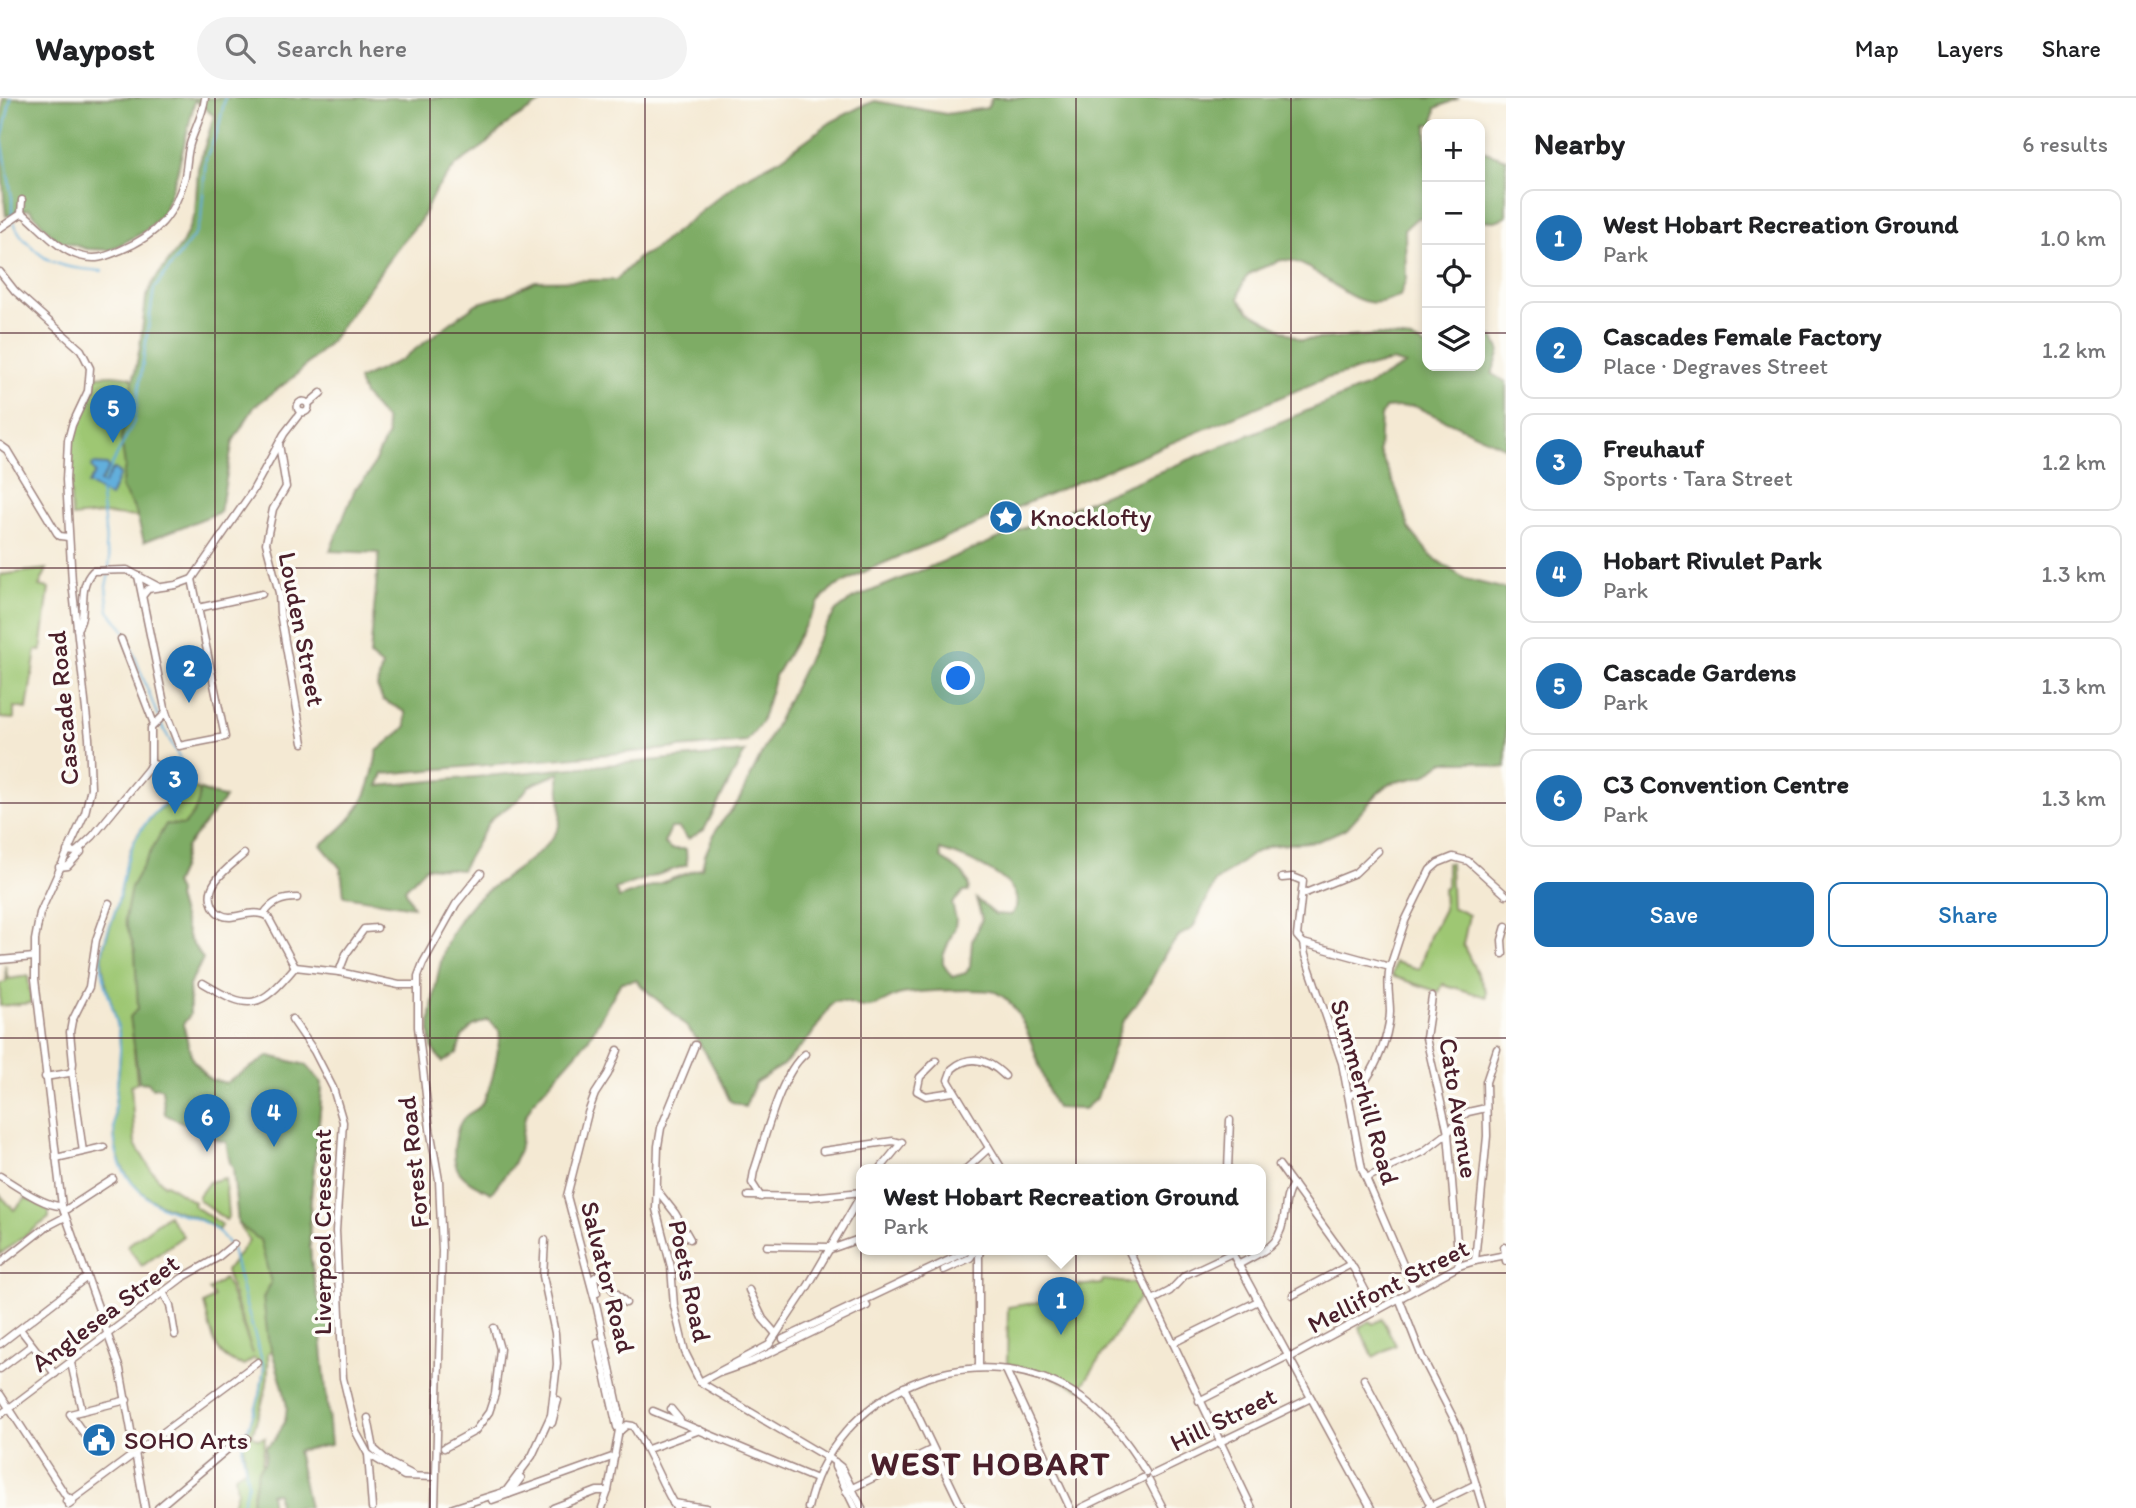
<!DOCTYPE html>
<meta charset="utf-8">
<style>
:root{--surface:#fff;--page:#f2f2f2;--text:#202124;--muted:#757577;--line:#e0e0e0;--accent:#1f6fb2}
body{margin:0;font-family:Itim,sans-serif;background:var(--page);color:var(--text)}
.controls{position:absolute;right:21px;top:21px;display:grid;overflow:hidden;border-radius:14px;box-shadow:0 4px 10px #0003}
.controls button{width:63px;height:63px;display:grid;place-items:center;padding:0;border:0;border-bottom:2px solid var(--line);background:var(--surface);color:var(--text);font:35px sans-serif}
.you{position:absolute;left:959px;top:581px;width:24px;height:24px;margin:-18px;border:5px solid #fff;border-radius:50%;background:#1a73e8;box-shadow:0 0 0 10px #1a73e833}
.badge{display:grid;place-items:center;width:46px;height:46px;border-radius:50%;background:var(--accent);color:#fff;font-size:23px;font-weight:700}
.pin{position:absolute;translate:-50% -58px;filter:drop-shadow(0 2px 4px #0008)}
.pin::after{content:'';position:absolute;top:37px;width:24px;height:21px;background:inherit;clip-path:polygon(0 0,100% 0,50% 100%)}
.popup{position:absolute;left:856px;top:1066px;width:410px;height:91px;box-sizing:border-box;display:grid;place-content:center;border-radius:14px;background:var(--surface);filter:drop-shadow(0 2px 5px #0005);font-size:23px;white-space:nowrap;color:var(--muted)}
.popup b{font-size:26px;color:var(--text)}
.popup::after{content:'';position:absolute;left:50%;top:100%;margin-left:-14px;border:14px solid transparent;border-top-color:var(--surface)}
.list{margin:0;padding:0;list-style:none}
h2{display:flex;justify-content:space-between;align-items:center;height:91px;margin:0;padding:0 28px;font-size:30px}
h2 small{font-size:23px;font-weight:400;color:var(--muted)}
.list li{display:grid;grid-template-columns:46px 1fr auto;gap:21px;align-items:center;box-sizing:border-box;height:98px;margin:0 14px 14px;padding:0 14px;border:2px solid var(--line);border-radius:14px}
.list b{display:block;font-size:26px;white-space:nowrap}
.list p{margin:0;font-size:23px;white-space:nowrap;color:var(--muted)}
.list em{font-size:23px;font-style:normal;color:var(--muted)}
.actions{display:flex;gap:14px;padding:21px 28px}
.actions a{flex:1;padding:16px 0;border:2px solid var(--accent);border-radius:14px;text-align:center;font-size:24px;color:var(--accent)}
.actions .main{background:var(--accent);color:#fff}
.icon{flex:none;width:38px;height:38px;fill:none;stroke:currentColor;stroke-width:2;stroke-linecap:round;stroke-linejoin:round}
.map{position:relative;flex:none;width:1506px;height:1410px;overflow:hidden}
header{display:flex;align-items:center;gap:42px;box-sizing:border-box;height:98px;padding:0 35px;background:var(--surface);border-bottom:2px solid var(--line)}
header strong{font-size:33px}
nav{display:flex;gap:38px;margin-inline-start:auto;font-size:24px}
.search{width:490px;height:63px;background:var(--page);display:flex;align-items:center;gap:18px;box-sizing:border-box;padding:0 24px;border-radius:38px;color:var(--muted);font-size:26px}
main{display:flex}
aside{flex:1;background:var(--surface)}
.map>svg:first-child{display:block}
</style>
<header>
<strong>Waypost</strong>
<div class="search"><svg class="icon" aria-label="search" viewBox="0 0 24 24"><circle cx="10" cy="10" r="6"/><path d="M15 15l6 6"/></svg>Search here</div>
<nav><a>Map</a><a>Layers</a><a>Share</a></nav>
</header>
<main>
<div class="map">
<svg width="1506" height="1410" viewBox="0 0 1506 1410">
<rect width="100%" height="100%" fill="#fdfcf7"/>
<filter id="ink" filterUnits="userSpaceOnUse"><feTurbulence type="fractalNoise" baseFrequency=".0143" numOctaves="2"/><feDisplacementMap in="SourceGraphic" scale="14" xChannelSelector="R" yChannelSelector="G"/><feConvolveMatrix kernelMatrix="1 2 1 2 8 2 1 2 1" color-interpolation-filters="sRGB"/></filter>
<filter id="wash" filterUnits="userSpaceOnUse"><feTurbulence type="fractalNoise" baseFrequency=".00686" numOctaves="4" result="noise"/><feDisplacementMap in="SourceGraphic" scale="28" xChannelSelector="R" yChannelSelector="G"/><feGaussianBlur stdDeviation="1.57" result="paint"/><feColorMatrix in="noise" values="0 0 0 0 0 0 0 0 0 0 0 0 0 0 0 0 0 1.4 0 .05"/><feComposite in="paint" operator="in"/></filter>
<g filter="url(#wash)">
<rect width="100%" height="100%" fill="#f4e9d3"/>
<g fill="#9ec773" stroke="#74734f" stroke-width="2">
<path d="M112 277 130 279 135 285 149 420 103 416 72 419C70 390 67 359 76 330 82 312 93 298 96 278Z"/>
<polygon points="47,471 39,488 49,490 41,553 36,552 27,611 14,609 14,621 0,620 0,477"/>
<path d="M186 687 225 700 186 749 181 771 174 786 178 794 177 800 189 841 203 861 189 887 190 917 183 926 192 961 209 981 226 985 269 958 306 967 322 985C319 1061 296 1135 321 1209L268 1255C270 1292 262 1303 252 1337L258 1341 265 1339 257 1410H232L237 1393 235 1377 246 1370 243 1346 260 1297 264 1269 254 1260 244 1267C212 1262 212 1233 204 1206L214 1199 209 1192 224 1181 228 1188 253 1256 226 1173 249 1142 240 1130 236 1071 229 1037 186 1021 134 953 137 985 131 987 135 1046 151 1072 164 1087 166 1086 194 1104 193 1107 222 1127 218 1132C186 1108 150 1116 125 1074 104 1040 119 992 120 954 121 924 107 899 103 871 99 849 113 824 118 804 124 781 126 752 140 733 153 715 170 702 186 687Z"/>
<polygon points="1447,765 1450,765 1452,809 1469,817 1463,847 1486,893 1486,899 1443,886 1439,894 1392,878 1395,864 1419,871 1430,838 1444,811 1443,792 1447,788"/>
<polygon points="5,867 8,881 28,878 31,905 0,908 0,885 6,884"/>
<polygon points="225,1080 228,1119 226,1122 199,1102 198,1099 209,1084"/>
<polygon points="0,1097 14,1112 26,1100 49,1112 49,1120 0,1156"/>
<polygon points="168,1117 183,1138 142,1168 127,1148"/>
<polygon points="1103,1182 1139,1186 1143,1194 1080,1291 1040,1273 1007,1266 1008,1209 1040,1204 1055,1189 1101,1186"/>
<polygon points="1382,1221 1396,1247 1373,1259 1359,1229 1370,1223 1373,1226"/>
</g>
<g fill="#7eac65" stroke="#646648" stroke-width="2" fill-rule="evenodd">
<path d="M3 0H548L507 26 484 48 456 67 435 93 420 123 398 149 331 243 295 278 255 308 233 343 220 414 144 444 136 414 121 389 125 368 121 342 140 249 146 200 153 184 183 144 195 116 198 70 214 18 195 2 177 75 163 116 144 134 110 152 87 151 55 141 29 111 6 118C1 78 0 40 3 0Z"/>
<path d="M992 0H1459L1436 10 1434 26H1427V119L1417 120 1405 131 1406 181 1400 198C1389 202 1379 206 1368 204 1339 199 1312 162 1284 162 1278 162 1270 167 1264 169 1245 176 1242 182 1239 201L1249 213 1301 242 1379 237 1411 241 1427 249V268H1480V239H1493L1500 253 1492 276 1506 284V350L1414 308 1385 310 1381 318 1379 353 1397 393 1410 432 1431 458 1465 481 1506 491V669L1498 670 1475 664H1443L1424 678 1391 685 1378 695 1347 730 1318 743 1269 748 1254 755 1215 784 1193 830 1179 838 1166 854 1147 891 1122 925 1097 1000 1084 1011 1056 1010C1038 978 1034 930 1008 903 1005 900 998 895 995 894 982 890 913 893 898 897 889 900 879 908 869 909 857 911 849 901 833 904L810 939 783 967 755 985 745 1009 730 1003C716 973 702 942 677 919 664 906 649 897 636 882L621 884 588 942 533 1004 525 1019 519 1053 512 1068 491 1095C466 1082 450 1077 455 1044 456 1036 458 1025 465 1019 473 1011 478 1014 484 1002 494 982 498 955 500 933L488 922 473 928 462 939 457 955 443 964C440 960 435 956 433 951 427 937 431 913 434 898 440 861 446 835 472 806 492 784 548 758 559 728 563 717 559 689 559 675L529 688 519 701 491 721 461 772 426 769 405 791 413 809 344 798 341 771 321 747C359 718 370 699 377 653L406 629 405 614 383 602 377 589 382 568 370 558 379 455 330 453 355 391 369 376 388 336 385 321 364 297 358 282 401 262 476 206 506 197 535 183 616 182 638 160 653 152 740 82 780 61 831 24 860 9 875 3 946 16 987 10ZM1392 263 1405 267 1367 288 852 501 836 513 818 541 738 704 717 730 705 757 702 770 619 800 615 791 687 767 686 751H671L664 745 671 730H679L688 741 704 732 745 654 378 688 383 676 746 644 761 625 775 578 819 504 831 491 872 470 1324 281ZM940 752C961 758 1038 785 1011 817L995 816 976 801 982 821 972 843 970 868 966 875 952 879 943 866V858L955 829 956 821 952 806 963 794H968C972 777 954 769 941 760Z"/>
<polygon points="1480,52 1506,61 1506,119 1495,123 1480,122"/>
<path d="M199 692 225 700 186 749 181 771 174 786 178 794 177 800 189 841 203 861 189 887 190 917 183 926 192 961 209 981 226 985 269 958 306 967 322 985C319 1060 296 1135 321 1209L338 1203V1228L321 1238 331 1347 297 1353 309 1410H278L277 1395H270L272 1410H250L258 1372 265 1364 266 1349 275 1341 285 1324 287 1309 283 1289 268 1241 263 1200 271 1185 260 1142 238 1126 233 1070 230 1065 226 1044C215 1043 210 1037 201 1032 189 1026 176 1023 165 1016L162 991 158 989 152 990 149 985 139 984 130 919 138 910 135 854 125 821 131 789 166 726 184 727C194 715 200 708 199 692Z"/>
</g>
<polygon fill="#62afdc" stroke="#566784" stroke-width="2" points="93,366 107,367 109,370 100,384 104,386 112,372 115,371 120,376 110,399 88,386 95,375 91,369"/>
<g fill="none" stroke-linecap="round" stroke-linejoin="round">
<g stroke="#62afdc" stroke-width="2">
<polyline points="11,0 2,41 12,100 12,119"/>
<path d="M14 124C17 134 23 140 30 147 51 170 72 170 102 173"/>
<polyline points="103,385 134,323 154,191 195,136 201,121 206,60 218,32 225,0"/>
<path d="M101 394C101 409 108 439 105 449L110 460 109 470"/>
<polyline points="109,476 106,488 109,513 125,533 158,619"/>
<polyline points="160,624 181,663 190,673 189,676"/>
<path d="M188 681 186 687C169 702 149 717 138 737 126 757 123 781 118 803 113 824 99 848 102 870 106 898 121 923 120 952 119 989 104 1045 126 1077 134 1088 146 1100 157 1106 184 1121 211 1117 229 1147"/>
<polyline points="232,1151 245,1204 264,1269 260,1297 245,1338"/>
<polyline points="241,1410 248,1385 242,1352 243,1343"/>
</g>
</g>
</g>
<g filter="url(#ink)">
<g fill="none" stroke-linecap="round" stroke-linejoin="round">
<g stroke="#9f847f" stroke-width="9">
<g id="minor">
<polyline points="21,116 22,102"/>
<path d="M0 130 21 116 25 117C42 131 58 152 80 158 98 163 106 158 121 152 157 137 175 117 185 78 187 67 187 56 190 46 195 30 203 17 205 0"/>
<polyline points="0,174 15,193 81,252 90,270 88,293 72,327 68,342 66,382 72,484 89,640 91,690 85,715 40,815 35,842 35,881 62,1108 120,1271 145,1410"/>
<circle cx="303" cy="309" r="5.5"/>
<polyline points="308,306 321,295"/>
<polyline points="279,346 286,389 273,411 266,445 279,495 280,515 303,645"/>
<polyline points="0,347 7,352 57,435 60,438 68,439"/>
<polyline points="138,478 166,615 179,648 225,639 192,481"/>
<polyline points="143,497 148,491 176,487 192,481 252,394 284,336 301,314"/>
<polyline points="198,510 262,496"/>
<path d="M77 531C89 515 76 490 93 473L127 472 157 488"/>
<polyline points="121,541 154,626"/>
<polyline points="151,665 194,681"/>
<polyline points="67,753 76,754 93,738 148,671 151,665 151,630 166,615"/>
<path d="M244 756C230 769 202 786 213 808 216 815 223 819 230 819 243 818 256 811 268 819L295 869"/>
<polyline points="59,769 68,768 81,754"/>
<polyline points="1282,780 1293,779 1303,783 1297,838 1303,845 1305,857 1342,965 1362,1071 1414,1192"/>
<polyline points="1303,796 1355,775 1378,753"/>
<path d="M264 816C272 804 282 800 297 800"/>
<path d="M1303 845 1390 869C1386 885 1390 899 1390 914 1389 940 1372 985 1349 998"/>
<polyline points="1503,856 1502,842 1506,828"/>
<polyline points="0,862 34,859"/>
<polyline points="1390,869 1405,823 1430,772 1438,765 1453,759 1468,763 1506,797"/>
<polyline points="339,874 346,856 364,831 377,830"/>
<path d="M203 885C250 913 259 912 295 869L339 874 399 887H417"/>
<polyline points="1432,899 1426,940 1448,1035 1459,1168"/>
<polyline points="292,921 314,953 333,990 343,1024 336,1133 343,1280 356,1334 368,1356"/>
<polyline points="695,947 661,1030 658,1048 656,1111 671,1169 674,1208 685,1254 700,1284 826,1359"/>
<polyline points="936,963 920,979 917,993 926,998 953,994"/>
<polyline points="45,979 69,975 72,973"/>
<polyline points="823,1053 893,1043 901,1045"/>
<polyline points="83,1054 72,973 73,965 70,934 72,923 89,889 96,842 109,805"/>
<polyline points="56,1060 104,1049"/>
<polyline points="1279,1067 1354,1171 1376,1213"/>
<polyline points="880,1071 902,1044"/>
<polyline points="966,1071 988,1051"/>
<path d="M1002 1071 948 982 952 971C971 955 989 962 1005 978"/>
<polyline points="1146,1071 1150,1069"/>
<polyline points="1228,1071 1230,1022"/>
<path d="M0 1078C15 1087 45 1109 62 1108"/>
<polyline points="1366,1080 1423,1054 1448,1035 1458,1022 1468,1014 1486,1010"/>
<polyline points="657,1092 675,1115 690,1141"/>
<polyline points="748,1098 810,1099 862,1094"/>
<path d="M761 1099 752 1085 754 1073C765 1041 780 976 805 956"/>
<polyline points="64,1113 113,1081"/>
<polyline points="767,1148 830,1149"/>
<polyline points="1504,1149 1506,1163"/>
<polyline points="1128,1151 1252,1410"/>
<polyline points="1230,1151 1371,1410"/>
<polyline points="828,1152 862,1140"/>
<polyline points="979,1156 979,1270"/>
<polyline points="1475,1163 1487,1038 1486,984 1497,951"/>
<polyline points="0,1165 46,1129 65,1119"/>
<path d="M1238 1167C1268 1150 1281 1149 1285 1112 1286 1102 1287 1095 1293 1086"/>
<polyline points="944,1172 970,1160 975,1153"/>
<polyline points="749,1192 763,1221 776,1236"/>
<polyline points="163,1194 170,1207 175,1237"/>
<polyline points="597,1195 594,1180 598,1177 626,1205"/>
<polyline points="1293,1197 1351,1166"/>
<polyline points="1399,1200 1422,1259 1460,1333 1483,1410"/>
<polyline points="1153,1202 1170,1193 1185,1177 1232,1155"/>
<polyline points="20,1231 55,1276"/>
<polyline points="783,1241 968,1153 976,1153 979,1156 982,1151"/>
<polyline points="598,1244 617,1329 620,1333"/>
<polyline points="1173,1245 1258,1203"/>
<polyline points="0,1246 87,1179"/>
<polyline points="1289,1260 1459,1168 1475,1163 1506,1157"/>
<polyline points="71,1265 82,1313"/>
<polyline points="0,1271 32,1247"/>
<polyline points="1006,1272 1070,1410"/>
<polyline points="722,1274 753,1263 867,1208"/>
<polyline points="1364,1281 1431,1408"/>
<polyline points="700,1284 769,1247 808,1188 862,1095"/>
<polyline points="904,1289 962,1410"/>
<polyline points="0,1296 68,1401"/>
<polyline points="1199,1303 1288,1258"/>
<polyline points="671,1311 680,1322"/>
<polyline points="653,1313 816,1381"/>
<polyline points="0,1317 182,1180 217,1160 234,1146"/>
<polyline points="368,1320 374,1351 390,1365 413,1377"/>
<polyline points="552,1325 558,1302"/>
<path d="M621 1332 627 1327 633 1328C650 1354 660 1383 676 1410"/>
<polyline points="92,1347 70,1316 127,1302"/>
<polyline points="444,1350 475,1333 489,1314 495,1296 500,1251 494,1230"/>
<polyline points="648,1351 700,1332"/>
<polyline points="827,1358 841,1369 862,1410"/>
<polyline points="835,1364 835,1369 855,1410"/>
<polyline points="1152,1377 1311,1300"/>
<polyline points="1149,1383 1163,1410"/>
<polyline points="846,1393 933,1351"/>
<polyline points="509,1396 615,1358"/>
<polygon points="70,1400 73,1404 69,1407 66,1403"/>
<polyline points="72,1402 258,1264"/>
<polyline points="492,1402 509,1396 521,1380"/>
<polyline points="673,1405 706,1410"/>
<polyline points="158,1410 236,1344 247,1340"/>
<polyline points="372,1410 368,1356 404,1378 435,1379"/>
<polyline points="435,1410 442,1153 439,1082 430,1031 418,929 418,878 423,865 456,806 481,775"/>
<polyline points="453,1410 506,1393 532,1358 551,1317 557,1266 555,1235 543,1178 545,1142"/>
<polyline points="553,1410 597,1393 608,1393"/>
<polyline points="602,1410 608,1393 621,1321 597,1210 567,1098 588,1015 595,996 608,976 618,952"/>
<path d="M808 1410C832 1294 972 1233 1074 1295 1106 1315 1127 1343 1146 1374"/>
<polyline points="1081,1410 1143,1380"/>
<polyline points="1427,1410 1476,1386"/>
</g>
</g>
<use href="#minor" stroke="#fff" stroke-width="6"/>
</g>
</g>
<path fill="none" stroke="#4a1f2b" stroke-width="2" stroke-opacity="0.55" d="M215 0V1410M430 0V1410M645 0V1410M861 0V1410M1076 0V1410M1291 0V1410M0 235H1427M1480 235H1506M0 470H1506M0 705H1506M0 940H1506M0 1175H1506"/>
<defs>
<g id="sight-disc" transform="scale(1.75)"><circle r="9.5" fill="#1f6fb2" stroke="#fdfcf7"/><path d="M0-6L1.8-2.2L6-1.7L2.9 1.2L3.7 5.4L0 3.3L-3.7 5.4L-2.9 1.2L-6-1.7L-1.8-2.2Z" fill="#fff"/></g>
<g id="civic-disc" transform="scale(1.75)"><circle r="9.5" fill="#1f6fb2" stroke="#fdfcf7"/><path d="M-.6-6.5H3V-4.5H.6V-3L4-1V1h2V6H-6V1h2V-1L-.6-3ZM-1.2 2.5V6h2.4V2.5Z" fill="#fff"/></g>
</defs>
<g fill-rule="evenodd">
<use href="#sight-disc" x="1006" y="419"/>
<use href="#civic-disc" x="99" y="1342"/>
</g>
<g text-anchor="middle" stroke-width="7" stroke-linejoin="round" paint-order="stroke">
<g font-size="26" fill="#4a1f2b" stroke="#fdfcf7" text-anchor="start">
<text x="1030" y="428">Knocklofty</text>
<text x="124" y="1351">SOHO Arts</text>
</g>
<g font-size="26" fill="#4a1f2b" stroke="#fdfcf7">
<text transform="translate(302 531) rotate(79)" y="9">Louden Street</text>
<text transform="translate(63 610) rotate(-95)" y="9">Cascade Road</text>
<text transform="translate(1365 994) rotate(74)" y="9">Summerhill Road</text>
<text transform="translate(1459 1010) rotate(81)" y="9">Cato Avenue</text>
<text transform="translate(413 1064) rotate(-96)" y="9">Forest Road</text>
<text transform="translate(322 1134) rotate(-90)" y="9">Liverpool Crescent</text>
<text transform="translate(608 1179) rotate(76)" y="9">Salvator Road</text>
<text transform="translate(690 1183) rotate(78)" y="9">Poets Road</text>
<text transform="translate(1388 1188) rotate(-27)" y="9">Mellifont Street</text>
<text transform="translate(105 1215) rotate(-37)" y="9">Anglesea Street</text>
<text transform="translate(1223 1321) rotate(-26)" y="9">Hill Street</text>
</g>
<g font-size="33" font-weight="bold" letter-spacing="2" fill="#4a1f2b" stroke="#fdfcf7">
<text x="991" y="1377">WEST HOBART</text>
</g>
</g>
</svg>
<div class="controls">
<button>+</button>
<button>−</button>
<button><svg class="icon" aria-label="locate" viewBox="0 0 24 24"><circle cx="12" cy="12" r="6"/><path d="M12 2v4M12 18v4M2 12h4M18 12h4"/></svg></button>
<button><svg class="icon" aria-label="layers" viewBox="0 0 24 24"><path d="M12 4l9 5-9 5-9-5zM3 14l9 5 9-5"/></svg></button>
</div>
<div class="you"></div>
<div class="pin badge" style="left:1061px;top:1237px">1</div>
<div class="popup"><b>West Hobart Recreation Ground</b>Park</div>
<div class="pin badge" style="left:189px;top:605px">2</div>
<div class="pin badge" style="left:175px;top:716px">3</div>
<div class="pin badge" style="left:274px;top:1049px">4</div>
<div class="pin badge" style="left:113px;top:345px">5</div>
<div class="pin badge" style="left:207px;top:1054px">6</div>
</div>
<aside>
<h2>Nearby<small>6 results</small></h2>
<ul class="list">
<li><span class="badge">1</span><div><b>West Hobart Recreation Ground</b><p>Park</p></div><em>1.0 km</em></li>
<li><span class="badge">2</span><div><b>Cascades Female Factory</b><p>Place · Degraves Street</p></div><em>1.2 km</em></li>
<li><span class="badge">3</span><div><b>Freuhauf</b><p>Sports · Tara Street</p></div><em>1.2 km</em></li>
<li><span class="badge">4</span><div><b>Hobart Rivulet Park</b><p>Park</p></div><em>1.3 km</em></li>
<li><span class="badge">5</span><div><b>Cascade Gardens</b><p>Park</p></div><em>1.3 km</em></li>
<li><span class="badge">6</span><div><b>C3 Convention Centre</b><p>Park</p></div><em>1.3 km</em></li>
</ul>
<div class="actions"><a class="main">Save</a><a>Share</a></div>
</aside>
</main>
